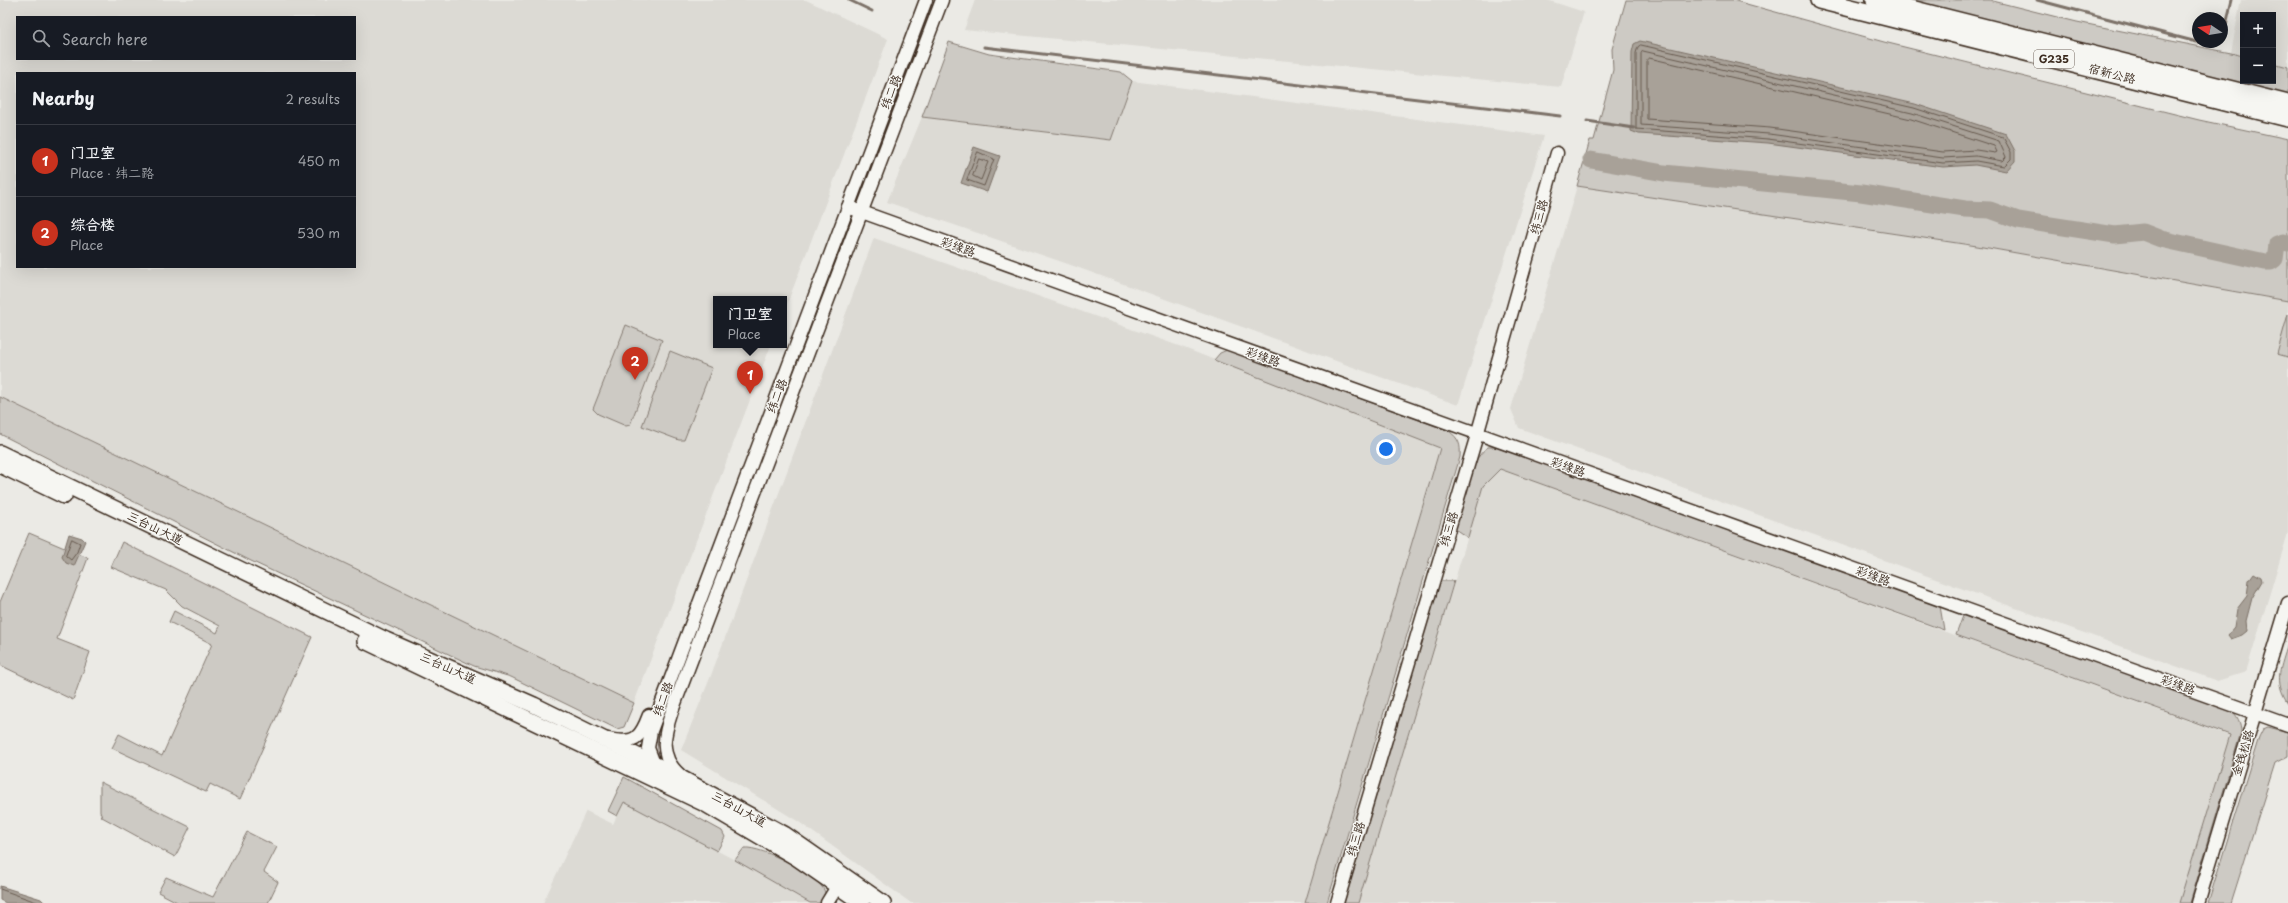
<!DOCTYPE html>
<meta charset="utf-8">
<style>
:root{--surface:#171b24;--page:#242831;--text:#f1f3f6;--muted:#9ea1a6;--line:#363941;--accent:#c8321e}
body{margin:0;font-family:"Playpen Sans","LXGW WenKai TC",sans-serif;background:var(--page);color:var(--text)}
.controls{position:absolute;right:12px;top:12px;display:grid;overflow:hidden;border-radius:0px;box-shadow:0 4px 16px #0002}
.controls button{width:36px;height:36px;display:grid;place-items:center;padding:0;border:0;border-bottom:1px solid var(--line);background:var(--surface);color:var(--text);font:20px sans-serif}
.compass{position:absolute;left:2192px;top:12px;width:36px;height:36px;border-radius:50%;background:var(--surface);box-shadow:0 4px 16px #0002;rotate:282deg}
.you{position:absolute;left:1386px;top:449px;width:14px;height:14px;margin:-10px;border:3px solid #fff;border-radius:50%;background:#1a73e8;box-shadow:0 0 0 6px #1a73e833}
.badge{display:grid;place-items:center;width:26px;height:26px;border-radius:50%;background:var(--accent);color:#fff;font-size:13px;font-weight:700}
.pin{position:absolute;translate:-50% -33px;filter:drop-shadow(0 1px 2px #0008)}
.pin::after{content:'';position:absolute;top:21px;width:14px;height:12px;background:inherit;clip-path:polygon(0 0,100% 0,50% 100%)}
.popup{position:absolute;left:713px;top:296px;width:74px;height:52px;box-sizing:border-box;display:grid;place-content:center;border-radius:0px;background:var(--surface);filter:drop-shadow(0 1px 3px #0005);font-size:13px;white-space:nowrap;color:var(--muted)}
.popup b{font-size:15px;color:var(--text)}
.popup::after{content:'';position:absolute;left:50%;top:100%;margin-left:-8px;border:8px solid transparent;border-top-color:var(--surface)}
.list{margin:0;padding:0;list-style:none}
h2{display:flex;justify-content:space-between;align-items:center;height:52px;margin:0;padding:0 16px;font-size:17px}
h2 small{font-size:13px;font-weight:400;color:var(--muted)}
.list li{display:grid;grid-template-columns:26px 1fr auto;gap:12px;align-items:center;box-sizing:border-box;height:72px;padding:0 16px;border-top:1px solid var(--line)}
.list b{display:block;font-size:15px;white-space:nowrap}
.list p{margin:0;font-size:13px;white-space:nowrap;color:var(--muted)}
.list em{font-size:13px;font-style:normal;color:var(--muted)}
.icon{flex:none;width:22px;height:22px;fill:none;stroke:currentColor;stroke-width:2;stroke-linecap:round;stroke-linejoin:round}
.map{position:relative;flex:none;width:2288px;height:903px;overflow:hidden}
.search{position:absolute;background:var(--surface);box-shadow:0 4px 16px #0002;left:16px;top:16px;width:340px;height:44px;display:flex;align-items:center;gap:10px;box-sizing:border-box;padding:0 14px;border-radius:0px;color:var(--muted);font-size:15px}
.panel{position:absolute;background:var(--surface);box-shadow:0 4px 16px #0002;left:16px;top:72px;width:340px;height:196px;border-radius:0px}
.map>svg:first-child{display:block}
</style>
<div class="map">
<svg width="2288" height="903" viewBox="0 0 2288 903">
<rect width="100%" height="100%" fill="#ebeae5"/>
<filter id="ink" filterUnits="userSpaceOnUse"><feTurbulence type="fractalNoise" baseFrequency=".025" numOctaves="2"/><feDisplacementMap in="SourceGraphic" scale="8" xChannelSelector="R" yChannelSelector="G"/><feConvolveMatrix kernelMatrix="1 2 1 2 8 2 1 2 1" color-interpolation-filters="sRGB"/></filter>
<g filter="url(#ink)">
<g fill="#dcdad4" fill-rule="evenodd">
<path d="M0 0H806L888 39 784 312V299H716V345H771L634 703 0 397ZM17 17H355V59H17ZM17 73H355V267H17Z"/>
<polygon points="975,0 1547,0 1584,12 1561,87 964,30"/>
<polygon points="2241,0 2288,0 2288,67 2273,63 2273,15 2243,15 2243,56 2231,53"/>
<polygon points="1132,81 1544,136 1458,405 1068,264 887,202 922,117 1110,140"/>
<polygon points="1577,186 1977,246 2288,301 2288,533 2246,672 2217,681 1519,428 1511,409"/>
<polygon points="874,238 1179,346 1440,448 1305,903 911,903 799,822 681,750 710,678"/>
<polygon points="1500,469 2230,736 2179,903 1358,903 1483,486"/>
<polygon points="624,802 735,860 810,903 543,903 586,811 613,824"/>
</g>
<g fill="#cdcac4" stroke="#847a71">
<polygon points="1626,0 1732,0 1884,42 2199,120 2288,139 2288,301 1977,246 1577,186 1590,140 1594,140 1613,70 1612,49"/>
<polygon points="1898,0 1989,0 2077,22 2231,53 2243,56 2243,81 2273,81 2273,63 2288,67 2288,96"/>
<polygon points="949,42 989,54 1121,72 1132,81 1111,140 922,117"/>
<polygon points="2288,314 2288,357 2277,354"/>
<polygon points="626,325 662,340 630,425 626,426 598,414 593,409"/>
<path d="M1227 350 1449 431C1459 439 1461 444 1460 457L1327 903H1305L1440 448 1214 360 1220 353Z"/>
<polygon points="670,351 712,368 684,440 679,440 642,426"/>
<polygon points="0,397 634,703 624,727 617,729 511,677 474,666 251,561 0,434"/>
<path d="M1488 447H1496L1940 606 1944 630 1500 469 1483 486 1468 538 1455 529C1462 506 1468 460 1488 447Z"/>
<polygon points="29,533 88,558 57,639 90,652 73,700 0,665 0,602"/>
<polygon points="122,542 312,637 240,799 210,784 206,792 112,748 119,734 162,756 212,644 169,622 174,611 217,633 220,626 182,606 166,590 111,567"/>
<polygon points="1440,581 1454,581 1358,903 1344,903"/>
<path d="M1964 613 2231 709C2237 716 2241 722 2241 732L2190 903H2179L2230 735 1956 635Z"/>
<path d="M2288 644V703C2273 681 2281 667 2288 644Z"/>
<polygon points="2268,727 2288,732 2288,756 2275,763 2231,903 2208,903 2259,737 2263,729"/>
<polygon points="624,777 722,831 725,837 717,851 624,802 617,816 608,811"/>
<polygon points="100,782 190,827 175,857 102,817 100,812"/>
<polygon points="247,832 277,847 264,872 278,882 268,903 179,903 158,892 166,877 213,897"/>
<path d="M744 848C762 846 819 875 825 892L821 903H810L735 860Z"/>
</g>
<g fill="#a8a198" stroke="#7c7167">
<polygon points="1640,41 1915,104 2006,134 2015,151 2015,161 2006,171 1975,165 1943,167 1768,143 1639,134 1631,131 1632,52 1634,44"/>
<polygon points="974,147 1000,156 987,192 961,183"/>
<polygon points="69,534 82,538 85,541 74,566 66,563 62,557"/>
<polygon points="2254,573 2261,577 2262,581 2252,598 2246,621 2247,631 2242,635 2231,639 2228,635 2234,628 2237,609 2247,596 2249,580"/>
<polygon points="0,886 41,899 45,903 6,903 0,900"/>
</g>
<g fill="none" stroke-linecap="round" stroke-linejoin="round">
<g stroke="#675a4f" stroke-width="1">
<polygon points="1641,45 1914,108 2003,137 2011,152 2011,159 2004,166 1976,161 1943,163 1768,139 1636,129 1636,53 1638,47"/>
<polygon points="1643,51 1912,113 1999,141 2006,157 2002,161 1976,156 1943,158 1769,134 1641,125 1641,54"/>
<polygon points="1649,58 1911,119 1994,146 1997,152 1995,153 1976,150 1943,152 1770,128 1647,119 1647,60"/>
<polygon points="978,152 994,159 984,186 967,180"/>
<polygon points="979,159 988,162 981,180 973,176"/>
<polygon points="72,539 80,543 77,552 71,560 66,556"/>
<polyline points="0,889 39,903"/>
</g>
<g stroke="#7c7167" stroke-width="3">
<polyline points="849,0 872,11"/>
<polyline points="2037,0 2197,42 2217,45 2221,42"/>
<polyline points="2222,41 2232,0"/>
<polyline points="984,47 1560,116"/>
<polyline points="1587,121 1634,128"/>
</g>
<polyline stroke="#a8a198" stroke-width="17" points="1591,160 1664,173 1861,193 1965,209 1990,210 2018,220 2115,235 2143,232 2161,239 2265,262 2271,262 2275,259 2277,244 2283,242 2288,243"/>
<g stroke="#3b2a1e" stroke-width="15">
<g id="minor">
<polyline points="848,207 2288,725"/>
<path d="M608 739C635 744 640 739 649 715"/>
<polyline points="656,769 648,748 651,731 926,0"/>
<path d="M680 775C658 756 664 735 672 711L942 0"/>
<polyline points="827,903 838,885"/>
<polyline points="1337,903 1477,435 1557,153"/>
<polyline points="2198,903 2288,603"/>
</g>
</g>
<g stroke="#3b2a1e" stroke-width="18">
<g id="major">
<polyline points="0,453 386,640 534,705 668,771 784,834 883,903"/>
<polyline points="0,465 64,496"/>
<polyline points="365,641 707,805 797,858 862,903"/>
</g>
</g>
<g stroke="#3b2a1e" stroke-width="20">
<g id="highway">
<polyline points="1819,0 2288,118"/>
<polyline points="1875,0 2288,104"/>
</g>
</g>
<use href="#minor" stroke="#f6f6f2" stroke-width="12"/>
<use href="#major" stroke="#f6f6f2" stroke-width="15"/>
<use href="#highway" stroke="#f6f6f2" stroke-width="17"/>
</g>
</g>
<g text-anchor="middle" stroke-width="3" stroke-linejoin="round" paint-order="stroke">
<rect fill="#f6f6f2" stroke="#73675e" stroke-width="1" x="2034" y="50" width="40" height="18" rx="3"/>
<g font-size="11" font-weight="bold" fill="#3b2a1e">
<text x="2054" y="63">G235</text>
</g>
<g font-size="12" fill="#3b2a1e" stroke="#f6f6f2">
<text transform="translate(2112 74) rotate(14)" y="4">宿新公路</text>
<text transform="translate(891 92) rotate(-69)" y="4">纬二路</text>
<text transform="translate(1539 217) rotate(-74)" y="4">纬三路</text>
<text transform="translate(958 247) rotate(20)" y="4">彩缘路</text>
<text transform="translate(1263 357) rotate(20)" y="4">彩缘路</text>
<text transform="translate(777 396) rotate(-69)" y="4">纬二路</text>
<text transform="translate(1568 467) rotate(20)" y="4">彩缘路</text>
<text transform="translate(155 528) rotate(26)" y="4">三台山大道</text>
<text transform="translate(1449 529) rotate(-73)" y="4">纬三路</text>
<text transform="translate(1873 576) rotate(20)" y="4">彩缘路</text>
<text transform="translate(448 668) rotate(24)" y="4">三台山大道</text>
<text transform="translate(2178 685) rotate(20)" y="4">彩缘路</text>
<text transform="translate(663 699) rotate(-70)" y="4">纬二路</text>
<text transform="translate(2243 753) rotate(-73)" y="4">金钱松路</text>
<text transform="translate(739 809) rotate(29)" y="4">三台山大道</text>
<text transform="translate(1356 839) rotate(-73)" y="4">纬三路</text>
</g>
</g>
</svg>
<div class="controls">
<button>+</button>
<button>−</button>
</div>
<svg class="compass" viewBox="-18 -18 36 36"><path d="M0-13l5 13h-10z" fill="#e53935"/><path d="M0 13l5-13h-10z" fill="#9ea1a6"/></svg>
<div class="you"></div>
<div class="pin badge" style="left:750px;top:394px">1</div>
<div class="popup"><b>门卫室</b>Place</div>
<div class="pin badge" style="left:635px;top:380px">2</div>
<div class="search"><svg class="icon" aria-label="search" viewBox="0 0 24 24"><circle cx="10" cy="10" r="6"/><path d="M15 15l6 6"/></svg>Search here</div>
<section class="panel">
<h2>Nearby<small>2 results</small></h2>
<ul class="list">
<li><span class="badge">1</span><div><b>门卫室</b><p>Place · 纬二路</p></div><em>450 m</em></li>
<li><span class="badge">2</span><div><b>综合楼</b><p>Place</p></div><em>530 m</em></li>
</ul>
</section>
</div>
